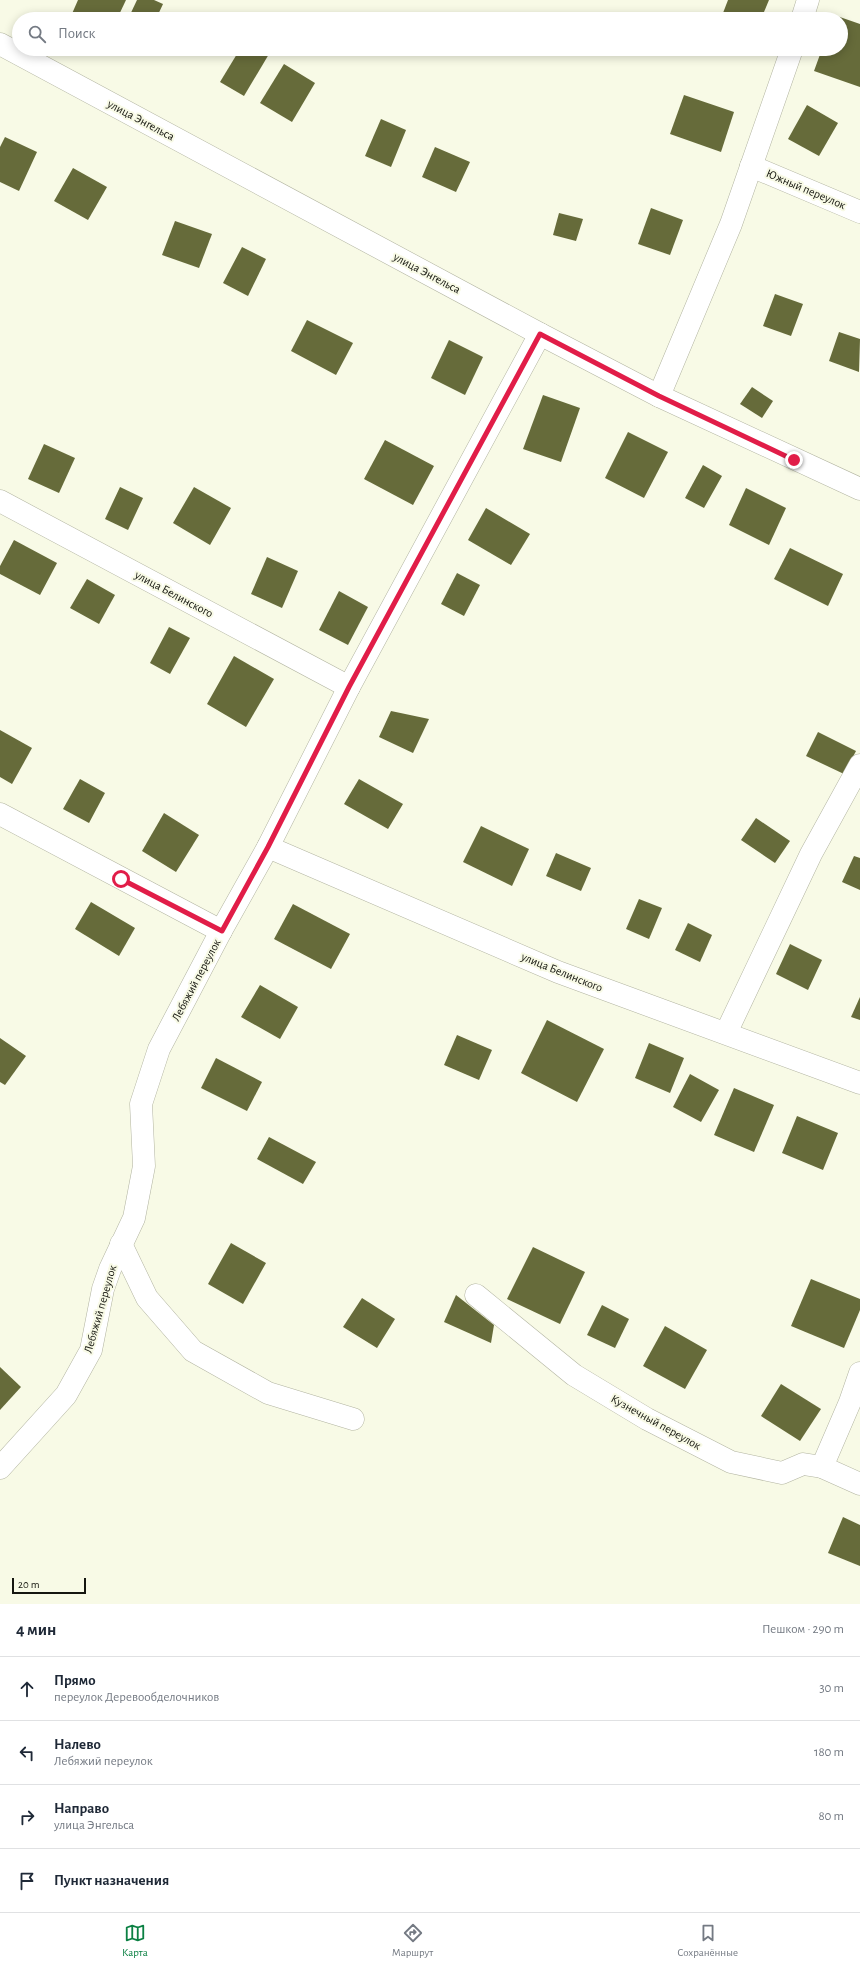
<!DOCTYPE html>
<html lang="ru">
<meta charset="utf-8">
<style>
:root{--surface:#fff;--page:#f2f2f3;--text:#1f2937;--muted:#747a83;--line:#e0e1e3;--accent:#0b8043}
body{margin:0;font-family:"Alegreya Sans",sans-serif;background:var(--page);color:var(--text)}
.scale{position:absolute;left:12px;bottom:10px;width:74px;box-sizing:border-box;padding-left:4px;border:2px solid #15160f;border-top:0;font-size:11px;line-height:14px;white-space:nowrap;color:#15160f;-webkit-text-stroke:3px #f8fae6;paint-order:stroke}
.stop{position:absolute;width:12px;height:12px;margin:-9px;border:3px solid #e11d48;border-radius:50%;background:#fff}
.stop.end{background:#e11d48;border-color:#fff;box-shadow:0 1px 4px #0008}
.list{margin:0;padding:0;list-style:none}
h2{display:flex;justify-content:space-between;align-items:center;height:52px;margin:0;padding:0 16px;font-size:17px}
h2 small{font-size:13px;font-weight:400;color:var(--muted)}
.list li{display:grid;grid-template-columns:26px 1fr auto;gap:12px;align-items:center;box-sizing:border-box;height:64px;padding:0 16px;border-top:1px solid var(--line)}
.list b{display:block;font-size:15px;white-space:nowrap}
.list p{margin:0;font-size:13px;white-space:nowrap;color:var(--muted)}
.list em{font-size:13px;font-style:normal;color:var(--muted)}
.icon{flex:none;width:22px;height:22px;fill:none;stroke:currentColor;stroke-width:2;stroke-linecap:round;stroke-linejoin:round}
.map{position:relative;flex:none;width:860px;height:1604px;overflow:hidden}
.search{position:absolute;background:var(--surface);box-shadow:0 2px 10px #0003;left:12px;right:12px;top:12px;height:44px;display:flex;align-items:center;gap:10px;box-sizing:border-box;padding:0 14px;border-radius:22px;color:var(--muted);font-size:15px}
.sheet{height:308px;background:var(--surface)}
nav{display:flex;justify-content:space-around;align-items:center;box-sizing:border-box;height:56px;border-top:1px solid var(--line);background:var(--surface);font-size:11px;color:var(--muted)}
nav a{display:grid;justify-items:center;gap:2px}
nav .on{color:var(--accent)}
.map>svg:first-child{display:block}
</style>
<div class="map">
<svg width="860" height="1604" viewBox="0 0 860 1604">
<rect width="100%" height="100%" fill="#f8fae6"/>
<g fill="#666b3a">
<polygon points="78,0 126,0 117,19 77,19 71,16"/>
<polygon points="137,0 154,0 163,4 156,19 128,19"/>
<polygon points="728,0 769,0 761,19 738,19 723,13"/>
<polygon points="834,15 860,24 860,87 814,71 822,49 841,49 841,19 833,19"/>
<polygon points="240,49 272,49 244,96 220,82"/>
<polygon points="284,64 315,83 292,122 260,103"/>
<polygon points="684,95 734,112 721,152 670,134"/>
<polygon points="807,105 838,123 819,156 788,139"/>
<polygon points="381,119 406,130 391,167 365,156"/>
<polygon points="5,137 37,152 19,191 0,182 0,147"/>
<polygon points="435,147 470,162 456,192 422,177"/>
<polygon points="73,168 107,187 88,220 54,201"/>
<polygon points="651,208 683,220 670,255 638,244"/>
<polygon points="559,213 583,219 576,241 553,235"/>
<polygon points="175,221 212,234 199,268 162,255"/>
<polygon points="242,247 266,259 248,296 223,283"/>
<polygon points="775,294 803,304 791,336 763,326"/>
<polygon points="307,320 353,343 336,375 291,351"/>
<polygon points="839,332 860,339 859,372 829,361"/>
<polygon points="449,340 483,357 465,395 431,378"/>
<polygon points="752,387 773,401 762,418 740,404"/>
<polygon points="543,395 580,408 561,462 523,449"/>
<polygon points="628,432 668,452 644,498 605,478"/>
<polygon points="385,440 434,466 413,505 364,479"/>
<polygon points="44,444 75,458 59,493 28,479"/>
<polygon points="703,465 722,476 704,508 685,498"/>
<polygon points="120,487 143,498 128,530 105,519"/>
<polygon points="194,487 231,508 210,545 173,523"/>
<polygon points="746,488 786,508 769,545 729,525"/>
<polygon points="486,508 530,534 511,565 468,540"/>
<polygon points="14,540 57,563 40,595 0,574 0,566"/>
<polygon points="790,548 843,574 828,606 774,579"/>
<polygon points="267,557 298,571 282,608 251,594"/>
<polygon points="457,573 480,585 464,616 441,604"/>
<polygon points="87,579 115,595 99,624 70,608"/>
<polygon points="339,591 368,607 348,645 319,630"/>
<polygon points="169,627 190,638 170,674 150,663"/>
<polygon points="234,656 274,679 246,727 207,704"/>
<polygon points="391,711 429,719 413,753 379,737"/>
<polygon points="0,730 32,748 12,784 0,777"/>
<polygon points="818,732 856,751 844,774 806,756"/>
<polygon points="80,779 105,793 89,823 63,809"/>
<polygon points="359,779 403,804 388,829 344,804"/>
<polygon points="164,813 199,835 176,872 142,851"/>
<polygon points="756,818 790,841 775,863 741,840"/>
<polygon points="481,826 529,849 512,886 463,862"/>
<polygon points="556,853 591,868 581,891 546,876"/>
<polygon points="854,856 860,858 860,890 842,882"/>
<polygon points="639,899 662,908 649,939 626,929"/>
<polygon points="91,902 135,928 119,956 75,929"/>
<polygon points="293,904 350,934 331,969 274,939"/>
<polygon points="688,923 712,935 700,962 675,950"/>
<polygon points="790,944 822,960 808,990 776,974"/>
<polygon points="260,985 298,1007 280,1039 241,1017"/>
<polygon points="860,997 860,1020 851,1017"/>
<polygon points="547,1020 604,1049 577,1102 521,1073"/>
<polygon points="457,1035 492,1050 479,1080 444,1065"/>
<polygon points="0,1038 26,1056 5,1085 0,1082"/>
<polygon points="649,1043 684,1058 670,1093 635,1078"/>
<polygon points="216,1058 262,1082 247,1111 201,1088"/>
<polygon points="690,1074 719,1090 701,1122 673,1107"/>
<polygon points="734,1088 774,1105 754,1152 714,1135"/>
<polygon points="797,1116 838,1133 823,1170 782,1153"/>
<polygon points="269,1137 316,1162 303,1184 257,1159"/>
<polygon points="231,1243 266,1263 243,1304 208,1284"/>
<polygon points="533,1247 585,1272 560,1324 507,1299"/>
<polygon points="811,1279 860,1299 860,1310 844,1348 791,1326"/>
<polygon points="456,1295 494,1325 491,1343 444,1322"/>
<polygon points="362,1298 395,1319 377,1348 343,1327"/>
<polygon points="602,1305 629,1319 615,1348 587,1335"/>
<polygon points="665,1326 707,1350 685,1389 643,1366"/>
<polygon points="0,1367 21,1387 0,1410"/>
<polygon points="781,1384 821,1409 800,1441 761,1416"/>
<polygon points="843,1517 860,1525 860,1566 828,1553"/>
</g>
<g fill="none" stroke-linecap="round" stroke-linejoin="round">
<g stroke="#b2b4a1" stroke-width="23">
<g id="minor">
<polyline points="802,19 808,0"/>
<polyline points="0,44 540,334 659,396 860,489"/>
<polyline points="751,166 860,212"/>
<polyline points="659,396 731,224 792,49"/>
<polyline points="0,501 349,687"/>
<polyline points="0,814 221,931"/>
<polyline points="268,847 558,972 860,1083"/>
<polyline points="726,1033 811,854 860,765"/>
<polyline points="121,1244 147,1298 193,1351 268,1393 353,1419"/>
<polyline points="476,1295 574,1375 647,1419 731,1462 782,1473 803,1464 822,1467 860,1484"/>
<polyline points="822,1467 850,1402 860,1373"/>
<polyline points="0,1468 66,1395 91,1350 103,1289 110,1269 134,1218 144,1166 141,1104 159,1049 221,931 268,847 349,687 540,334"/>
</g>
</g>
<use href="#minor" stroke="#fff" stroke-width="22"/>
</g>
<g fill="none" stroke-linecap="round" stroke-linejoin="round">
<polyline stroke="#e11d48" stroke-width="5" points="121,879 222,931 268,847 349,687 540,334 659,396 794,460"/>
</g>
<g text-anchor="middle" stroke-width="4" stroke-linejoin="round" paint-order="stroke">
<g font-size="12" fill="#15160f" stroke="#f8fae6">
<text transform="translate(141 120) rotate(28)" y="4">улица Энгельса</text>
<text transform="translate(806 189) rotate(23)" y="4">Южный переулок</text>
<text transform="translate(427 273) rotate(28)" y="4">улица Энгельса</text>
<text transform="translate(174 594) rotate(28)" y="4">улица Белинского</text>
<text transform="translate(562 972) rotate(22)" y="4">улица Белинского</text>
<text transform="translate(196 980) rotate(-62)" y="4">Лебяжий переулок</text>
<text transform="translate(100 1309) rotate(-74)" y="4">Лебяжий переулок</text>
<text transform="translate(656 1422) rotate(29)" y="4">Кузнечный переулок</text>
</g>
</g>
</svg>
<div class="scale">20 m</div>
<div class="stop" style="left:121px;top:879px"></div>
<div class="stop end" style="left:794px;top:460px"></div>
<div class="search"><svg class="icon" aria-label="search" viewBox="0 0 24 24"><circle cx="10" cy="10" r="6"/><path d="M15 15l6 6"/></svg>Поиск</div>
</div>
<section class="sheet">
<h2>4 мин<small>Пешком · 290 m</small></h2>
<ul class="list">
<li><svg class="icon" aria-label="ahead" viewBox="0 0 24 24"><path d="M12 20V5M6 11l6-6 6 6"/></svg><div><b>Прямо</b><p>переулок Деревообделочников</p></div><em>30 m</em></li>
<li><svg class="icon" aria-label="left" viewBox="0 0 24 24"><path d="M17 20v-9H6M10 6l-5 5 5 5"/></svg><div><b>Налево</b><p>Лебяжий переулок</p></div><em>180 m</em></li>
<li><svg class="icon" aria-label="right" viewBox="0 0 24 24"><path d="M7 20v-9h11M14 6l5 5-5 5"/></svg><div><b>Направо</b><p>улица Энгельса</p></div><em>80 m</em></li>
<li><svg class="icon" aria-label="arrive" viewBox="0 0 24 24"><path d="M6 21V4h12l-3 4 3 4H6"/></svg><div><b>Пункт назначения</b></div></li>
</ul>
</section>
<nav>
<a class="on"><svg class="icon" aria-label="map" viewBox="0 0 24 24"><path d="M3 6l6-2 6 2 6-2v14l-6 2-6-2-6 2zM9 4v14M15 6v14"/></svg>Карта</a>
<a><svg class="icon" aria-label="directions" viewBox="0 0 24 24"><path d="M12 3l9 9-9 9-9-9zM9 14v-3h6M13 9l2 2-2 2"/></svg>Маршрут</a>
<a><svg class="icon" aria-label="saved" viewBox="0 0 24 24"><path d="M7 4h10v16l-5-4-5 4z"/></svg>Сохранённые</a>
</nav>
